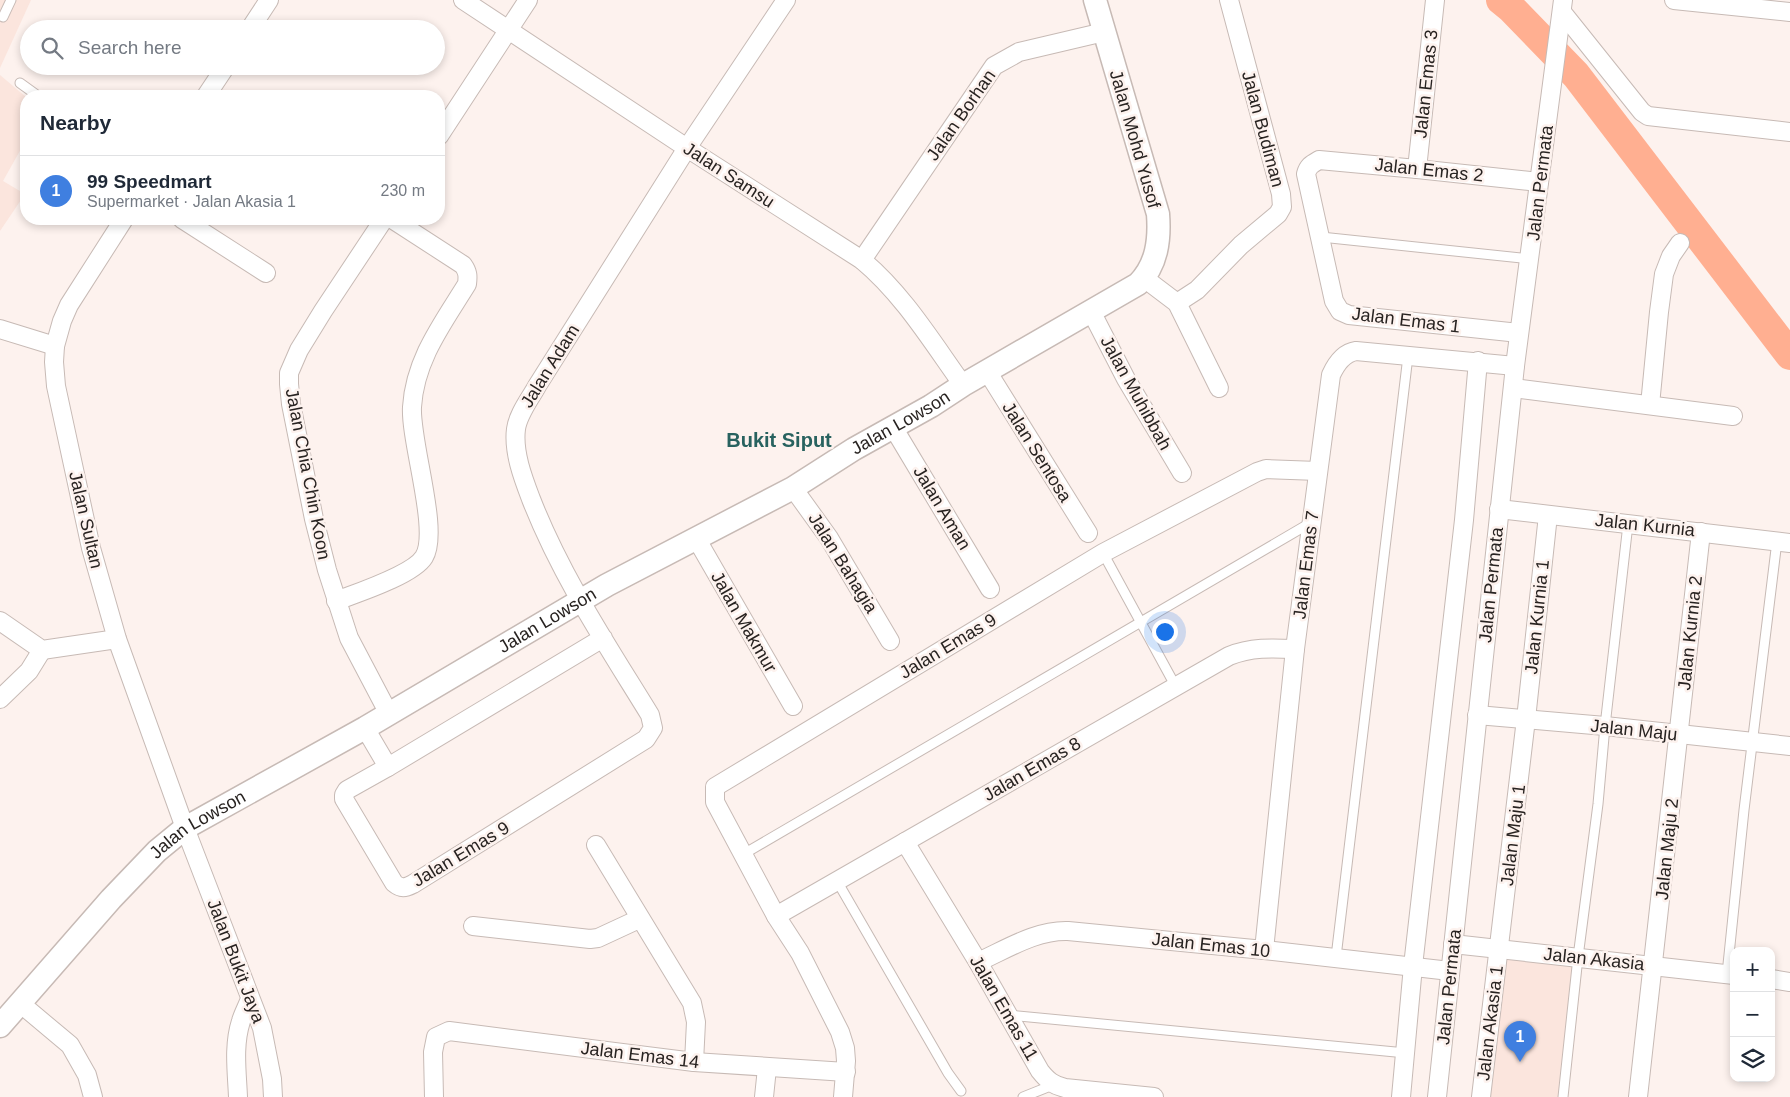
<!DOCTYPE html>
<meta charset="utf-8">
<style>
:root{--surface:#fff;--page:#f2f2f3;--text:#1f2937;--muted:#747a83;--line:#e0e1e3;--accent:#db2777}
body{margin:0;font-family:Arial,sans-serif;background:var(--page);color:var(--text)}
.controls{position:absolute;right:15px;bottom:15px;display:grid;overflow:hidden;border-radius:10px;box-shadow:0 2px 8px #0003}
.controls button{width:45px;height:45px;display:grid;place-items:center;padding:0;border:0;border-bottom:1px solid var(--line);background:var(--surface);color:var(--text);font:25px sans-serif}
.you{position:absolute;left:1164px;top:631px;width:18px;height:18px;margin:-12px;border:4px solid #fff;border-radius:50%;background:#1a73e8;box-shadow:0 0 0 8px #1a73e833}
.badge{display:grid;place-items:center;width:32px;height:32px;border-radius:50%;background:var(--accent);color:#fff;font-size:16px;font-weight:700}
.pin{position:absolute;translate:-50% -41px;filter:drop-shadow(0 1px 2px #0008)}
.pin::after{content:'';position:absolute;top:26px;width:18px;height:15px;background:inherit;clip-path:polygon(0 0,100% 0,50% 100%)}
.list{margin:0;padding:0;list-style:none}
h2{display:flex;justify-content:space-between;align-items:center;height:65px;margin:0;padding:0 20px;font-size:21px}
h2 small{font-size:16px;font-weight:400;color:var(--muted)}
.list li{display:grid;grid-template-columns:32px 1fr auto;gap:15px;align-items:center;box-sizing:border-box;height:70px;padding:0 20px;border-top:1px solid var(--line)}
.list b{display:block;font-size:19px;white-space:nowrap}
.list p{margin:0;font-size:16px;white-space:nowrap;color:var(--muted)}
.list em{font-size:16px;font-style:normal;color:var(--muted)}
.icon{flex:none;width:28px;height:28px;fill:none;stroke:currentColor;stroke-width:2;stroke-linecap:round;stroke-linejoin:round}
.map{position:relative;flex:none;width:1790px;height:1097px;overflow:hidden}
.search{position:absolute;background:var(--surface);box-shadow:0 2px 8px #0003;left:20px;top:20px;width:425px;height:55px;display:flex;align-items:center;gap:12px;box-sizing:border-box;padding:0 18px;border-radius:28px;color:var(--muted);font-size:19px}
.panel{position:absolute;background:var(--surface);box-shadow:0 2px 8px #0003;left:20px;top:90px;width:425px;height:135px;border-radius:20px}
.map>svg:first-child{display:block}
</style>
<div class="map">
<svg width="1790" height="1097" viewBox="0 0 1790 1097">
<rect width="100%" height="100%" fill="#fdf2ee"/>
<g fill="#fbe5dd">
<polygon points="0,0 31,0 0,68"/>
<polygon points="0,75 26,97 26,140 3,181 25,194 0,231"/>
<polygon points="1493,943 1584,952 1568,1097 1475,1097"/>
</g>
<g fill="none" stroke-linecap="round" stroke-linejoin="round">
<polyline stroke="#ffaf91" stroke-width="30" points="1501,0 1512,9 1576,75 1790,355"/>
<g stroke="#c7bab5" stroke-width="11">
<g id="service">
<polyline points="3,17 11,0"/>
<polyline points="20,83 38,96"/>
<polyline points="1321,237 1530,259"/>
<polyline points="1103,553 1176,687"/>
<polyline points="742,855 1312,522"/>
<polyline points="837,881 948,1073 961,1091"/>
<polyline points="1336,957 1408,356"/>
<polyline points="1727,974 1744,810 1777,541"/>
<polyline points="1008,1015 1406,1053"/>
<polyline points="1023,1097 1053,1085"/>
<polyline points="1563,1097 1578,957 1598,804 1605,726 1628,524"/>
</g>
</g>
<g stroke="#c7bab5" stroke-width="20">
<g id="minor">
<path d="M463 0 687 148 862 260C903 294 932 342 963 385"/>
<polyline points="1674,0 1790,12"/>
<polyline points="1562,12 1642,112 1648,116 1790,132"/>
<polyline points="250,29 269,0"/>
<polyline points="206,96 226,66"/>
<polyline points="439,136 528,0"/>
<polyline points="1417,169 1435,0"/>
<polyline points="124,219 69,305 62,321 55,346 54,362 56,386 91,548 117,639 185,828 262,1028 272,1079 273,1097"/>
<polyline points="182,219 266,273"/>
<polyline points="384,219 323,311 299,350 289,373 289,384 291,404 314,519 327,570 349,638 389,714"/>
<polyline points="862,260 994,66 1019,52 1104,32"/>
<polyline points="1144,278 1177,303 1219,388"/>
<polyline points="1177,303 1197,290 1241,245 1278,214 1282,207 1281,194 1229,0"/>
<polyline points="1091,311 1126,379 1182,473"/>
<polyline points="0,329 55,346"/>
<path d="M1519 333 1349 315 1340 311 1334 301 1306 174C1308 166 1312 164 1319 160L1417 169 1539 182"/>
<polyline points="987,371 1088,533"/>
<polyline points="1513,388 1733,416"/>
<polyline points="1650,405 1659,312 1664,274 1671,256 1680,243"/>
<polyline points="893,427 990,589"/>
<polyline points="793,488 829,538 890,641"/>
<polyline points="1499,509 1790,543"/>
<polyline points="696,538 793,706"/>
<path d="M336 601C357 593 413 575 424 557 440 531 410 442 412 407 415 359 443 323 467 284 468 276 468 272 463 265L392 219"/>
<polyline points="0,621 42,650 117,639"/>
<path d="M603 638 388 767 347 790 344 795V799L394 883C401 889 405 888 413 884L646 739 653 728 650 715C607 645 561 576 531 499 523 478 513 452 516 429 518 414 530 399 537 386L687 148 786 0"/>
<polyline points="0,699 29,671 42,650"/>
<polyline points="1477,715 1605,726 1790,746"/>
<polyline points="365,728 388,767"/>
<path d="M905 842 978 962 1040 1071C1048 1081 1053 1085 1065 1088L1154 1097"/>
<polyline points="596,845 692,1003 696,1022 694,1062"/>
<path d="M776 916 1229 656C1251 647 1272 648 1295 649"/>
<polyline points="473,926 590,939 598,938 639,919"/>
<polyline points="1453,944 1734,975"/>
<path d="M1264 950 1295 649 1331 375C1336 364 1343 353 1356 351L1515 366"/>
<path d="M978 962C1007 949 1036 930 1068 931L1264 950 1450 971"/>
<polyline points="1771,979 1790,982"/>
<polyline points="21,1004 70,1045 87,1075 93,1097"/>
<path d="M238 1097C237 1072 233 1046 241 1021 243 1014 247 1007 250 999"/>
<polyline points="434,1097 433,1052 436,1037 449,1031 694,1062 846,1072"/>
<polyline points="764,1097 767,1068"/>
<polyline points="843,1097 846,1061 845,1048 840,1032 800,953 776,916 715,802 715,787 1103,553 1257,472 1266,469 1318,471"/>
<polyline points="1401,1097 1413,966 1464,520 1478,361"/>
<polyline points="1437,1097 1515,366 1563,0"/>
<polyline points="1481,1097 1526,719 1548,515"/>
<polyline points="1638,1097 1701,532"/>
</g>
</g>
<g stroke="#c7bab5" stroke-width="25">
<g id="tertiary">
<path id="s1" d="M0 1026 111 899 157 851 185 828 365 728 607 585 793 488 854 449 931 406 963 385 1138 284C1157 265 1160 240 1158 214L1095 0"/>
</g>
</g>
<use href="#service" stroke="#fff" stroke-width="9"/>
<use href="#minor" stroke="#fff" stroke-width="18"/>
<use href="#tertiary" stroke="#fff" stroke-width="22"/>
</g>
<g text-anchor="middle" stroke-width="5" stroke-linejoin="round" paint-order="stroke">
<g font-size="18" fill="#282321" stroke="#fdf2ee">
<text transform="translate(1426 84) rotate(-84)" y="6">Jalan Emas 3</text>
<text transform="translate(961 115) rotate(-55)" y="6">Jalan Borhan</text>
<text transform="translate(1263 129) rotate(75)" y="6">Jalan Budiman</text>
<text transform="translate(1135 139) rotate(74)" y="6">Jalan Mohd Yusof</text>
<text transform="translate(1429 170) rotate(6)" y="6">Jalan Emas 2</text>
<text transform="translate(729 175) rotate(33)" y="6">Jalan Samsu</text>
<text transform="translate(1540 183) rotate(-83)" y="6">Jalan Permata</text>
<text transform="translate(1406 320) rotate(7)" y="6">Jalan Emas 1</text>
<text transform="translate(550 366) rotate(-58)" y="6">Jalan Adam</text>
<text transform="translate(1136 393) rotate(61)" y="6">Jalan Muhibbah</text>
<text dy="6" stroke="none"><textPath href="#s1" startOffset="1094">Jalan Lowson</textPath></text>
<text transform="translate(1037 452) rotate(58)" y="6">Jalan Sentosa</text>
<text transform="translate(308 474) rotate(79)" y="6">Jalan Chia Chin Koon</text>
<text transform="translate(942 508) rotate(59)" y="6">Jalan Aman</text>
<text transform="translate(86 520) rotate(77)" y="6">Jalan Sultan</text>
<text transform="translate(1645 525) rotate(6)" y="6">Jalan Kurnia</text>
<text transform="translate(843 563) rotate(58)" y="6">Jalan Bahagia</text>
<text transform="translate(1306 565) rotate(-83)" y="6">Jalan Emas 7</text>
<text transform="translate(1491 585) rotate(-84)" y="6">Jalan Permata</text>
<text transform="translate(1537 617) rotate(-84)" y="6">Jalan Kurnia 1</text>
<text dy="6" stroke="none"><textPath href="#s1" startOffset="689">Jalan Lowson</textPath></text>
<text transform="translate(744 622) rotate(60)" y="6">Jalan Makmur</text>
<text transform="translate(1690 633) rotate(-84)" y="6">Jalan Kurnia 2</text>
<text transform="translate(948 646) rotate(-31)" y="6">Jalan Emas 9</text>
<text transform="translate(1634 730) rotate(6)" y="6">Jalan Maju</text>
<text transform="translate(1032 769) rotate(-30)" y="6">Jalan Emas 8</text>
<text dy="6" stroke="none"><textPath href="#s1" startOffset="284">Jalan Lowson</textPath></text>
<text transform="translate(1513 835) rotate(-83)" y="6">Jalan Maju 1</text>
<text transform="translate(1667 849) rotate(-84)" y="6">Jalan Maju 2</text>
<text transform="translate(461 854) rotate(-31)" y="6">Jalan Emas 9</text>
<text transform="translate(1211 945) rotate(6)" y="6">Jalan Emas 10</text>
<text transform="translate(1594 959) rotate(6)" y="6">Jalan Akasia</text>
<text transform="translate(236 961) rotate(69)" y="6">Jalan Bukit Jaya</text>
<text transform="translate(1449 987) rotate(-84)" y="6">Jalan Permata</text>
<text transform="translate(1004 1008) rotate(60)" y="6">Jalan Emas 11</text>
<text transform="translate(1490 1023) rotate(-83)" y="6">Jalan Akasia 1</text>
<text transform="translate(640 1055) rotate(7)" y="6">Jalan Emas 14</text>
</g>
<g font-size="20" font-weight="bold" fill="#28625f" stroke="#fdf2ee">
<text x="779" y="447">Bukit Siput</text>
</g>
</g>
</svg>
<div class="controls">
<button>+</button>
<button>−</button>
<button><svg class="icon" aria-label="layers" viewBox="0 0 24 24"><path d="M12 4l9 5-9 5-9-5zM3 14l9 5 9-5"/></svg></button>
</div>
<div class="you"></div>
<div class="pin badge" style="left:1520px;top:1062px;background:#3f7fe0">1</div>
<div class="search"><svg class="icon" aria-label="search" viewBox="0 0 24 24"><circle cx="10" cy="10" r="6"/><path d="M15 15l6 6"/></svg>Search here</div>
<section class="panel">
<h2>Nearby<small></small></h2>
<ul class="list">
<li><span class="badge" style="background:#3f7fe0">1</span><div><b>99 Speedmart</b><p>Supermarket · Jalan Akasia 1</p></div><em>230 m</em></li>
</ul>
</section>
</div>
